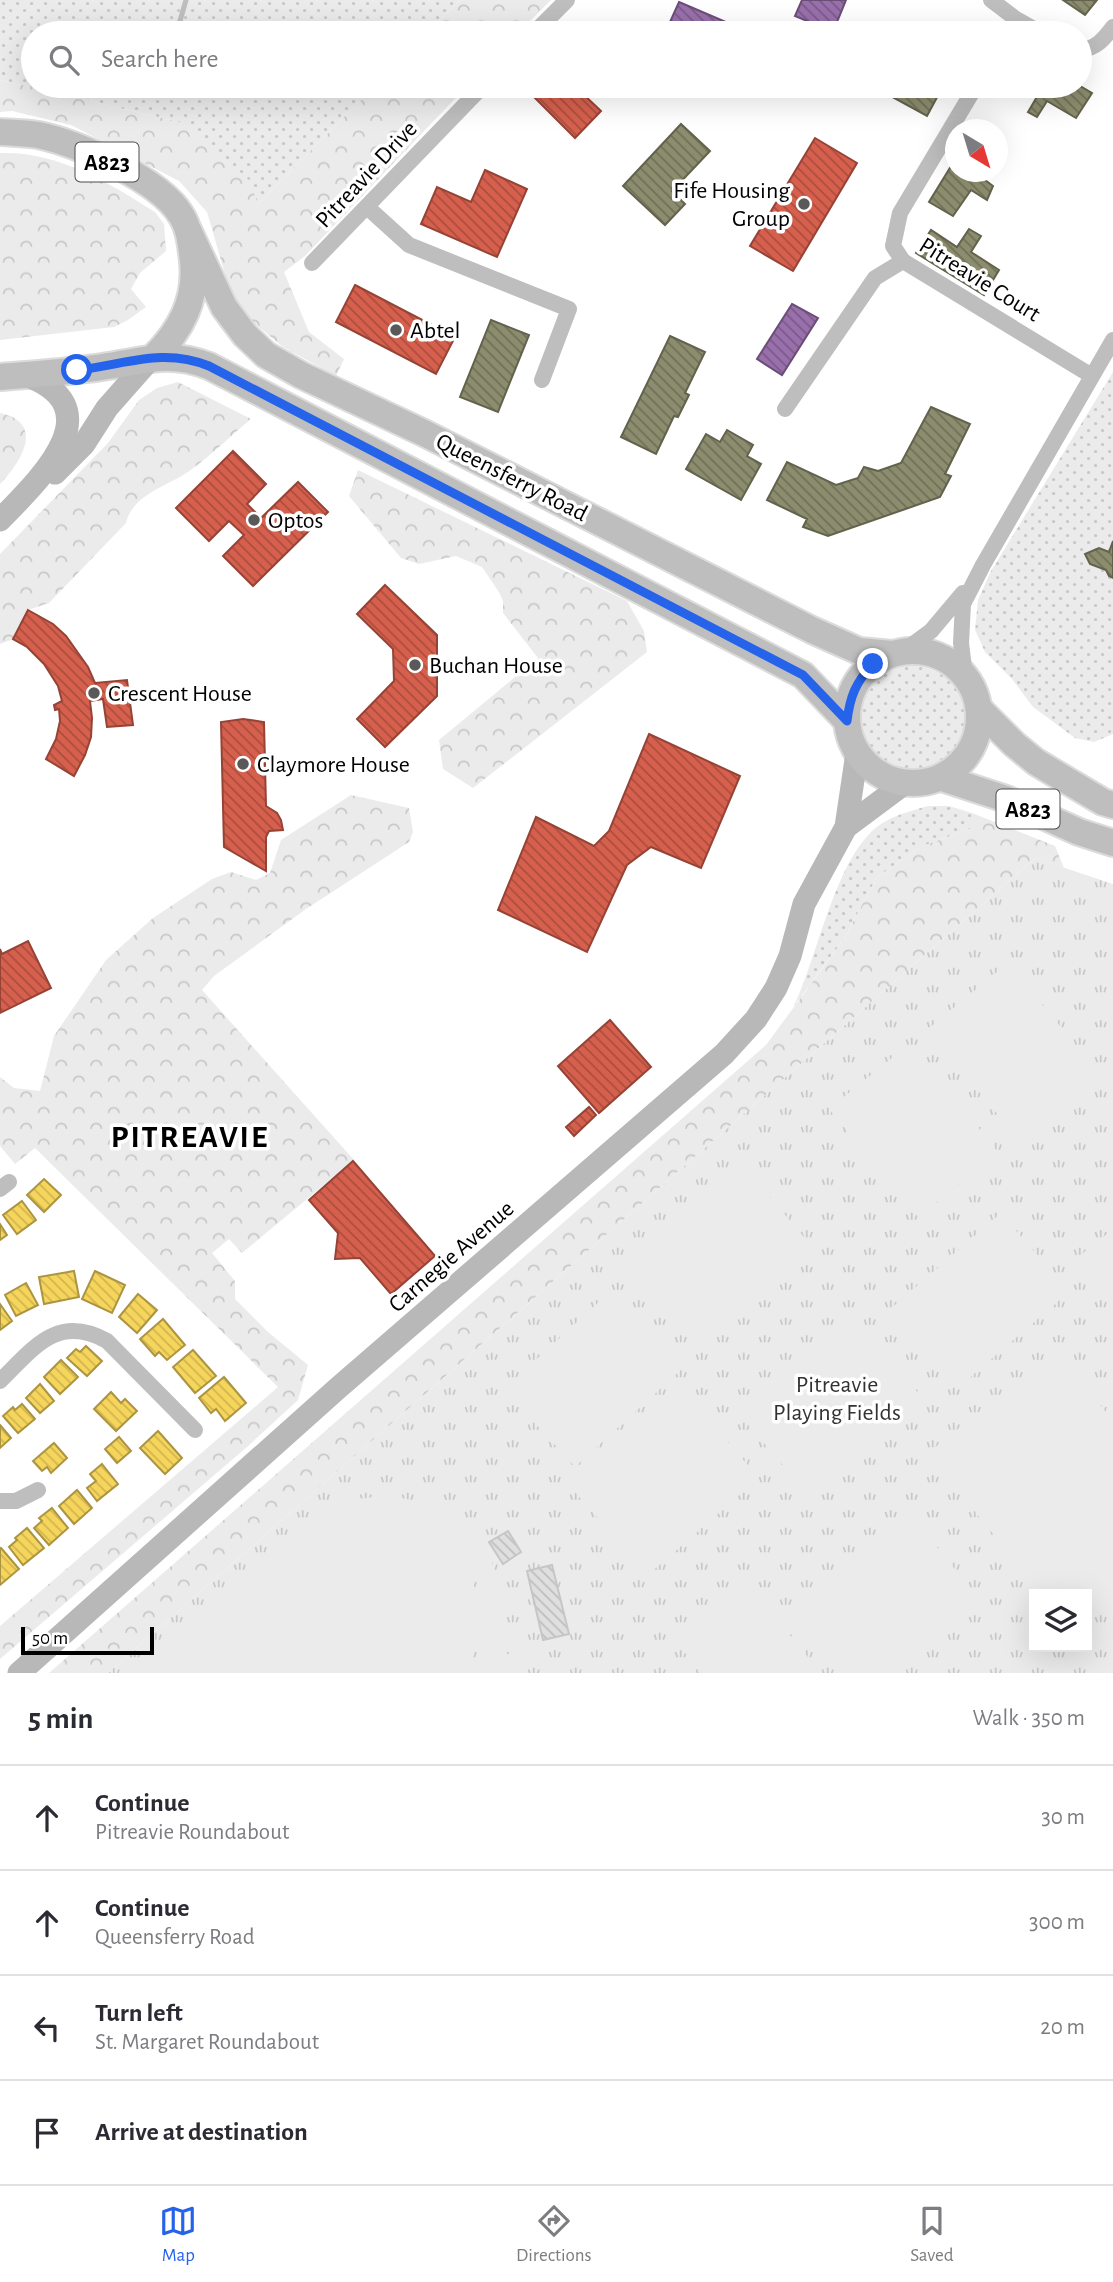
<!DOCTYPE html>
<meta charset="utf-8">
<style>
:root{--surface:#fff;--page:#f7f7f7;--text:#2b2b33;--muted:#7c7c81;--line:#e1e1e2;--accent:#2563eb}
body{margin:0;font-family:"Alegreya Sans",sans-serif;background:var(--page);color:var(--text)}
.controls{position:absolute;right:21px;bottom:21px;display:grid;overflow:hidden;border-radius:0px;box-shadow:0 7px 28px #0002}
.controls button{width:63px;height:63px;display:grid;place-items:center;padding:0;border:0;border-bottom:2px solid var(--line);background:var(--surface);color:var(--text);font:35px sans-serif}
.compass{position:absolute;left:945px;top:119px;width:63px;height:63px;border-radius:50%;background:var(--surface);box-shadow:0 7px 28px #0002;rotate:142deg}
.scale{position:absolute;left:21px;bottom:18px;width:133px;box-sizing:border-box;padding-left:7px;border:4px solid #000;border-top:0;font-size:19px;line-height:24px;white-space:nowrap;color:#000;-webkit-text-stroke:5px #fff;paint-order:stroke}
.stop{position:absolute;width:21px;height:21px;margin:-16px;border:5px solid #2563eb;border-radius:50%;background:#fff}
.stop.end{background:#2563eb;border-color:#fff;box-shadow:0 2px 7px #0008}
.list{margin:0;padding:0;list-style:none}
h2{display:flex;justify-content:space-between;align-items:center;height:91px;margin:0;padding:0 28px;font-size:30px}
h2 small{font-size:23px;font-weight:400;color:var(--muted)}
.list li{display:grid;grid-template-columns:46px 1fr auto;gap:21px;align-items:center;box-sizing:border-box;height:105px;padding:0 28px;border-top:2px solid var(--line)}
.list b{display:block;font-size:26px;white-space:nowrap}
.list p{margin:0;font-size:23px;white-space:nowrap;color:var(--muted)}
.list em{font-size:23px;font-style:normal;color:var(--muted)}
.icon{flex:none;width:38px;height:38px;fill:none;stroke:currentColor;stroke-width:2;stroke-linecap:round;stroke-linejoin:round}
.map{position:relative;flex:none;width:1113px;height:1673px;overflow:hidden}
.search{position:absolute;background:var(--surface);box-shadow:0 7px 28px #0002;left:21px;right:21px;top:21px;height:77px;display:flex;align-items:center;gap:18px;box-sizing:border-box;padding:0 24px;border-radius:38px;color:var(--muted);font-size:26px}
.sheet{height:511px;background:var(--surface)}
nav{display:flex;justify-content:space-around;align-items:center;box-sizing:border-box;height:98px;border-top:2px solid var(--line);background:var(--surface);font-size:19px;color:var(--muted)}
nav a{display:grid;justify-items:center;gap:4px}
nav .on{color:var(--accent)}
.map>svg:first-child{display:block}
</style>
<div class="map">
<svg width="1113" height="1673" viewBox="0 0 1113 1673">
<defs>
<pattern id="grass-dots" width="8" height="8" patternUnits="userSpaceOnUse" patternTransform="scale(1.75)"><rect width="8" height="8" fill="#ebebeb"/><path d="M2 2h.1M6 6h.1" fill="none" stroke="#c8c8c8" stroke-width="1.8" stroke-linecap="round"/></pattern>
<pattern id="forest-crowns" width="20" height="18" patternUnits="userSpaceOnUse" patternTransform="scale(1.75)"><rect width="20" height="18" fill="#ebebeb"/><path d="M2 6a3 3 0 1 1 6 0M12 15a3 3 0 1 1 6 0" fill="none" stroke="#c8c8c8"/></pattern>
<pattern id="park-tufts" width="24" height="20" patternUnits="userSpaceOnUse" patternTransform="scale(1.75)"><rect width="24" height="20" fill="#ebebeb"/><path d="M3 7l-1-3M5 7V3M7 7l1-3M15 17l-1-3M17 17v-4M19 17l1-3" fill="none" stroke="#c8c8c8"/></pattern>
<pattern id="homes-back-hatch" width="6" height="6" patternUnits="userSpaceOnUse" patternTransform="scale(1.75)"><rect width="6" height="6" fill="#f6d55c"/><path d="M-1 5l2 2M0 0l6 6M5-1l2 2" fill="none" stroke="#d1b54e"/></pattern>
<pattern id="shops-back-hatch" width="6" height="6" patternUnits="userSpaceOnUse" patternTransform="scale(1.75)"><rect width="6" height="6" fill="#d6604d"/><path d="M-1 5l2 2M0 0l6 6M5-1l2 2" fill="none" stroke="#ab4d3e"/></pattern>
<pattern id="offices-back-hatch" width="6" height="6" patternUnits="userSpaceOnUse" patternTransform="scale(1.75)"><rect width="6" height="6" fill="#9970ab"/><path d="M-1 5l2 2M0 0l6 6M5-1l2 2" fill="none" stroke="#7a5a89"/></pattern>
<pattern id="industry-back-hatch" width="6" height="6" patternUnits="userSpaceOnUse" patternTransform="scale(1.75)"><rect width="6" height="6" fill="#8c8c6e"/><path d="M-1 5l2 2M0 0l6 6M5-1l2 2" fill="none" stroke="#707058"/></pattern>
<pattern id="building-back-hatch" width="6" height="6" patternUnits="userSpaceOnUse" patternTransform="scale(1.75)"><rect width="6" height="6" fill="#dfdfdf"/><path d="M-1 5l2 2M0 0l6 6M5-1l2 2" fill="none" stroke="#bebebe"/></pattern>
</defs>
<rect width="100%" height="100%" fill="#fff"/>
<g fill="url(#grass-dots)">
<polygon points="0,0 460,0 427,33 33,33 33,86 375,86 258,204 179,122 0,80"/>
<polygon points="1113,372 1113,734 1094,742 1075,738 1033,707 1012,679 985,652 975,630 978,600 991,571"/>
<circle cx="913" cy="718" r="52"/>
<path d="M928 806H949L972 813V828L923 846 877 877 844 939 794 1006C818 956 835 859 878 826 893 815 911 811 928 806Z"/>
</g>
<g fill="url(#forest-crowns)">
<polygon points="460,0 551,0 518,33 427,33"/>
<polygon points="0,80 179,122 249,180 258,204 375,86 467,86 305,256 284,272 309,332 344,359 336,376 283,347 243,314 227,281 207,212 179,181 71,125 12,111 0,112"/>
<path d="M0 153C57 151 108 182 155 212L164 224 166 251 140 273 131 289 146 307 128 320 114 327 0 340Z"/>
<path d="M178 382 251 419C231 435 213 454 192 469 170 486 133 493 126 523L49 603 28 610 13 639 0 644V554L108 443 139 400 157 388Z"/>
<path d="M0 413C46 423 21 462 0 484Z"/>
<polygon points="358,470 627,601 644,631 647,652 473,788 443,769 439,740 538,658 503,613 503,601 499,592 482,567 456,556 419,564 401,558 349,496"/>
<polygon points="351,795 409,808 413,832 409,842 306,909 214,976 202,990 354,1160 242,1253 229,1239 212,1253 235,1281 235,1299 268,1332 308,1365 298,1400 247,1447 0,1659 0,1626 278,1387 35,1148 15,1164 0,1146 0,1077 14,1088 40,1091 54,1036 106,960 153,918 212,879 231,872 256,880 270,873 281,840"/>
<polygon points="972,813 1055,846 1064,868 1035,858 108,1673 49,1673 766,1045 844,939 877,877 923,846 972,828"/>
</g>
<path fill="url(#park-tufts)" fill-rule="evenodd" d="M1035 858 1113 884V1673H108ZM1034 1594H1087V1647H1034Z"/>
<g fill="#ebebeb">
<polygon points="1008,963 1097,1071 1016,1137 928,1029"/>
<polygon points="910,1043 998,1152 918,1217 829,1109"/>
<polygon points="741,1163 809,1243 693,1341 625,1262"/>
<polygon points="1001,1213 1069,1292 958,1388 890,1309"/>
<polygon points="1113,1229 1113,1310 1073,1261"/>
<polygon points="612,1290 683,1368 575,1467 504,1389"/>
<polygon points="851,1315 919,1394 805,1491 737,1412"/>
<polygon points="1056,1350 1113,1421 1113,1592 1087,1613 1087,1594 1041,1594 928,1453"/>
<polygon points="685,1393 759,1478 648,1575 574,1491"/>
<path d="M383 1496C439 1498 492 1538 503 1594 507 1614 504 1633 501 1653L507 1655 516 1647 526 1659 509 1673H469C523 1578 426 1481 330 1535L165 1673H130L312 1516 349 1500Z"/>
<polygon points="909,1512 979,1599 888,1673 840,1673 789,1609"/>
<path d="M375 1523C391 1523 408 1524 423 1530 479 1553 494 1625 465 1673H172L332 1538 348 1530Z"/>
<polygon points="749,1586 821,1673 701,1673 678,1644"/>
</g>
<g fill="url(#homes-back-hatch)" stroke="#ac9540" stroke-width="2">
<polygon points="44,1179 61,1195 44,1212 27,1195"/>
<polygon points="22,1201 36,1220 17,1234 3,1215"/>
<polygon points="0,1224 7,1235 0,1240"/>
<polygon points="74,1271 79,1297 44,1304 39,1277"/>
<polygon points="95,1271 125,1285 112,1313 82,1299"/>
<polygon points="26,1283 38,1305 16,1316 5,1295"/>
<polygon points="138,1294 157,1310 137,1333 119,1317"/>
<polygon points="0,1304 12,1321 0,1330"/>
<polygon points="163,1319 185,1345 167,1360 159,1352 155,1356 140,1339"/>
<polygon points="86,1346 102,1361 87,1376 67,1358 76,1349 80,1352"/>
<polygon points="193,1350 216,1376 195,1393 173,1367"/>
<polygon points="61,1360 78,1377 60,1394 44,1377"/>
<polygon points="224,1377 246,1403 225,1421 216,1409 211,1413 199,1398"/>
<polygon points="40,1384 54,1401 40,1413 26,1398"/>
<polygon points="111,1392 121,1403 125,1399 137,1411 116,1431 94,1409"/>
<polygon points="22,1404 35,1419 18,1433 3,1416 13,1407 15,1410"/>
<polygon points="0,1425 11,1438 0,1448"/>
<polygon points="158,1431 182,1458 165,1474 140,1448"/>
<polygon points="119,1437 131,1451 117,1463 105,1449"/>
<polygon points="54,1443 67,1458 51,1473 47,1467 42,1471 33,1461"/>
<polygon points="102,1464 118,1484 97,1501 87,1488 96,1481 90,1474"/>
<polygon points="77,1490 92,1508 74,1524 59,1506"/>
<polygon points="52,1508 68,1528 49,1545 34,1528 42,1521 39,1518"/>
<polygon points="27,1528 44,1548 23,1565 9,1547 17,1540 15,1538"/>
<polygon points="1,1548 19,1569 0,1585 0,1549"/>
</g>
<g fill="url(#shops-back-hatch)" stroke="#964336" stroke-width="2">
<polygon points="539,86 589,86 582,93 601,111 575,138 531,94"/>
<polygon points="815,138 857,163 793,271 750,246"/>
<polygon points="485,170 527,189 497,257 421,224 437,187 471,202"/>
<polygon points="355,285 455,337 436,374 336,322"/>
<polygon points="233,451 266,484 247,504 261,518 298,482 328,512 253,586 223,556 244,535 229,521 209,541 176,508"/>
<polygon points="385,585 437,635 437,696 385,747 357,719 394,681 393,649 357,614"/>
<polygon points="28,610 53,624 66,636 88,667 95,683 127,680 133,725 107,727 103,699 90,701 92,718 91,737 85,755 74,776 46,759 56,739 60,721 59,709 55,710 54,705 62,701 58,686 44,664 27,647 13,639"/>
<polygon points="243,719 264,722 266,806 277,813 281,820 283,830 269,831 266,837 266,871 224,847 221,722"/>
<polygon points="649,734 740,776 701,868 651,847 627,865 587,952 498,910 536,817 594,846 609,831"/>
<polygon points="28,941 51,988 0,1013 0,949 2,954"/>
<polygon points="610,1020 651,1067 599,1113 558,1066"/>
<polygon points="589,1107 596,1115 574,1136 566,1127"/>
<polygon points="353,1161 435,1256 391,1294 360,1258 335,1259 338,1233 309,1200"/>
</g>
<g fill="url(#offices-back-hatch)" stroke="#6b4e78" stroke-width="2">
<polygon points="802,0 846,0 833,32 795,16"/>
<polygon points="679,2 749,32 749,33 665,33"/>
<polygon points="792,304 818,318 782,375 757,359"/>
</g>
<g fill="url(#industry-back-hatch)" stroke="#62624d" stroke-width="2">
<polygon points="1063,0 1097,0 1085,15"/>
<polygon points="891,86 933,86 941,90 927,116 887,94"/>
<polygon points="1022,86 1080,86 1092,93 1076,118 1047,101 1037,117 1028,112 1038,95"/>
<polygon points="681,124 710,151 672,191 685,204 665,225 623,186"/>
<polygon points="956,158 956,172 984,172 981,177 993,186 987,200 971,190 953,216 929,202"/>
<polygon points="969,229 981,236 971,252 999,270 984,295 916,253 931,230 957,247"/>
<polygon points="491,320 529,335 498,412 460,397"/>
<polygon points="670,336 705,352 685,393 689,395 678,417 674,416 656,454 621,437"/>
<polygon points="931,407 970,424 945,474 951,476 940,497 828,536 803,527 807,519 767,500 787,462 836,485 858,478 864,467 878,471 901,463"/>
<polygon points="727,430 753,445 747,456 761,464 741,500 686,469 706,434 720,442"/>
<polygon points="1113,541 1113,578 1109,576 1106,570 1090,564 1085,554 1099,548 1109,552"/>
</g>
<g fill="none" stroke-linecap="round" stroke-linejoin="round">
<polyline stroke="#bebebe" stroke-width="5" points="180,21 186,0"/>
</g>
<g fill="url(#building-back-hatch)" stroke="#c6c6c6" stroke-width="2">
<polygon points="508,1531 521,1552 503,1564 489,1542"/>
<polygon points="552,1565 569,1634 543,1640 527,1571"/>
</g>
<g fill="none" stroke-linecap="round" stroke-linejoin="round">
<g stroke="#dbdbdb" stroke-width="30">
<g id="primary">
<path d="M0 132C12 133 26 133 38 135 78 143 160 180 181 215 190 229 191 245 193 261 197 300 181 330 154 357"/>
<polyline points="189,232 224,307 245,335 266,355 301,375 424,433 812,630 859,651 892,654"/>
<path d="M0 377C36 374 73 372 108 366 148 360 169 351 209 366L803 675 847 721"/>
<circle cx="913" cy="717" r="66"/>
<polyline points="980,710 1014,744 1036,762 1103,802 1113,805"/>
<polyline points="942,778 1006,799 1079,832 1113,843"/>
</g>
</g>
<g stroke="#bebebe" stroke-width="16">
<polyline points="991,0 1016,19 1041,33"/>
<polyline points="534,33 567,0"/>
<path d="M1080 50C1096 49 1104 39 1113 27"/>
<polyline points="976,86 900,213 893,246 903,261 1092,376"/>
<polyline points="367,207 409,245 569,309 542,380"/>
<polyline points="312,263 483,86"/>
<polyline points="785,409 875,278 903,261"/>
<polyline points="901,653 931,631 963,593"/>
<polyline points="965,676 961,643 963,604 983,565 1113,340"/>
<polyline points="0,1189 9,1182"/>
<path d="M0 1381C33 1349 57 1313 107 1341L195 1430"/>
<polyline points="0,1501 16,1501 38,1490"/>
</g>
<g stroke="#b8b8b8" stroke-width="23">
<polyline points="55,473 84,444 107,408 152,357"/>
<path d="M0 520C39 480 116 408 25 375"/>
<polyline points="846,827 905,783"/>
<polyline points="19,1673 338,1388 724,1054 756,1019 776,988 790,956 804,904 846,827 857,753"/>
</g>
<use href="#primary" stroke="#bebebe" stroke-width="26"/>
</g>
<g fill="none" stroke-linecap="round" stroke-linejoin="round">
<path stroke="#2563eb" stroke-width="9" d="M77 370C125 365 162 347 209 366L803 675 847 721C850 696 856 682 873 664"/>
</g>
<g fill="#595959" stroke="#fff" stroke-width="2.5">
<circle cx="804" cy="204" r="7"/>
<circle cx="396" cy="330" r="7"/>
<circle cx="254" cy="520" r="7"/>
<circle cx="415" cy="665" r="7"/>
<circle cx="94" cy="693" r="7"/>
<circle cx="243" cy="764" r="7"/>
</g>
<g text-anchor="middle" stroke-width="7" stroke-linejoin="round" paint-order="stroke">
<g fill="#fff" stroke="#4c4c4c" stroke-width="2">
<rect x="75.5" y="142.5" width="63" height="39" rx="5"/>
<rect x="996.5" y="789.5" width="63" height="39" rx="5"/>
</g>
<g font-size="23" font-weight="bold" fill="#000">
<text x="107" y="170">A823</text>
<text x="1028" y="817">A823</text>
</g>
<g font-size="24" fill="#000" stroke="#fff">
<text transform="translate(366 174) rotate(-47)" y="8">Pitreavie Drive</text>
<text transform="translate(980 279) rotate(32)" y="8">Pitreavie Court</text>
<text transform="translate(512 477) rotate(27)" y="8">Queensferry Road</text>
<text transform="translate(451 1256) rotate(-41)" y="8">Carnegie Avenue</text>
</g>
<g font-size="24" fill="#000" stroke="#fff" text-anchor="start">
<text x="790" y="198" text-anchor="end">Fife Housing<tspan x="790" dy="28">Group</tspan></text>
<text x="410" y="338">Abtel</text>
<text x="268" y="528">Optos</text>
<text x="429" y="673">Buchan House</text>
<text x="108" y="701">Crescent House</text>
<text x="257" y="772">Claymore House</text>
</g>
<g font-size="24" fill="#323232" stroke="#fff">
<text x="837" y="1392">Pitreavie<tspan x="837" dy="28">Playing Fields</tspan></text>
</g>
<g font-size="32" font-weight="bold" letter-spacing="2" fill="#000" stroke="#fff">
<text x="190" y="1147">PITREAVIE</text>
</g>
</g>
</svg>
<div class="controls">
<button><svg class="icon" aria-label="layers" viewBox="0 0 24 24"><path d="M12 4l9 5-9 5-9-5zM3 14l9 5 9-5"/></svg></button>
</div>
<svg class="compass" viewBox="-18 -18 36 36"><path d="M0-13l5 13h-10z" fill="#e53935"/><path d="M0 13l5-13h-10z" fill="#7c7c81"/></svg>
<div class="scale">50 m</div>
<div class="stop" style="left:77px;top:370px"></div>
<div class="stop end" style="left:873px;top:664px"></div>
<div class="search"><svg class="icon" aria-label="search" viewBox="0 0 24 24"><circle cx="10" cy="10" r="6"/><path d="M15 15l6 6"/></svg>Search here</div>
</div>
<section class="sheet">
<h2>5 min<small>Walk · 350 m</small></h2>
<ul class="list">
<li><svg class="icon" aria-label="ahead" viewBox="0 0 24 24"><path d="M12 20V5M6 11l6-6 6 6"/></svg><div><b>Continue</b><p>Pitreavie Roundabout</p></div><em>30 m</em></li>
<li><svg class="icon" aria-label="ahead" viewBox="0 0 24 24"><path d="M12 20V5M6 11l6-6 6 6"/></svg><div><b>Continue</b><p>Queensferry Road</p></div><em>300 m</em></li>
<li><svg class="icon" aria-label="left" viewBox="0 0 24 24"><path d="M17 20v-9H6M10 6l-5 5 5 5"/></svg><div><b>Turn left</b><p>St. Margaret Roundabout</p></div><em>20 m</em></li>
<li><svg class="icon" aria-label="arrive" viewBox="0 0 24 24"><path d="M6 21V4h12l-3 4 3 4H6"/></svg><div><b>Arrive at destination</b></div></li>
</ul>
</section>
<nav>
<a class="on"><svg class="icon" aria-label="map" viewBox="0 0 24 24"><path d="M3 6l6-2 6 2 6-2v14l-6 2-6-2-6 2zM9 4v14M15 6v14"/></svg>Map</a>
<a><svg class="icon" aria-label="directions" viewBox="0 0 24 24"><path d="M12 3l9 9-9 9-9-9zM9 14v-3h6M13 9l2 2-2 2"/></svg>Directions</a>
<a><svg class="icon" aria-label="saved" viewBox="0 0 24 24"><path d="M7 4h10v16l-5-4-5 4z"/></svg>Saved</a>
</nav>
